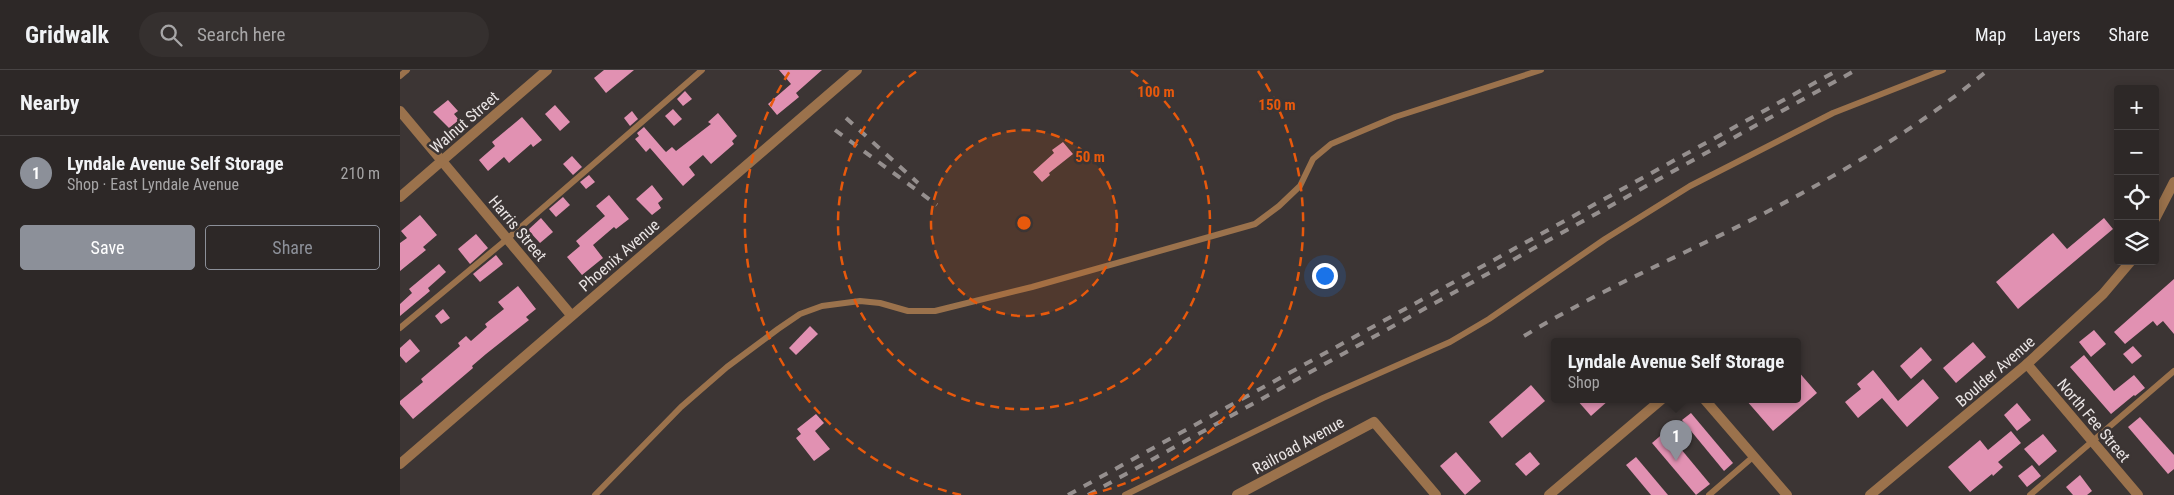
<!DOCTYPE html>
<meta charset="utf-8">
<style>
:root{--surface:#2d2827;--page:#35302f;--text:#f1f3f6;--muted:#a7a6a7;--line:#484444;--accent:#8c9099}
body{margin:0;font-family:"Roboto Condensed",sans-serif;background:var(--page);color:var(--text)}
.controls{position:absolute;right:15px;top:15px;display:grid;overflow:hidden;border-radius:5px;box-shadow:0 2px 12px #0003}
.controls button{width:45px;height:45px;display:grid;place-items:center;padding:0;border:0;border-bottom:1px solid var(--line);background:var(--surface);color:var(--text);font:25px sans-serif}
.you{position:absolute;left:924px;top:205px;width:18px;height:18px;margin:-12px;border:4px solid #fff;border-radius:50%;background:#1a73e8;box-shadow:0 0 0 8px #1a73e833}
.badge{display:grid;place-items:center;width:32px;height:32px;border-radius:50%;background:var(--accent);color:#fff;font-size:16px;font-weight:700}
.pin{position:absolute;translate:-50% -41px;filter:drop-shadow(0 1px 2px #0008)}
.pin::after{content:'';position:absolute;top:26px;width:18px;height:15px;background:inherit;clip-path:polygon(0 0,100% 0,50% 100%)}
.popup{position:absolute;left:1151px;top:268px;width:250px;height:65px;box-sizing:border-box;display:grid;place-content:center;border-radius:5px;background:var(--surface);filter:drop-shadow(0 1px 4px #0005);font-size:16px;white-space:nowrap;color:var(--muted)}
.popup b{font-size:19px;color:var(--text)}
.popup::after{content:'';position:absolute;left:50%;top:100%;margin-left:-10px;border:10px solid transparent;border-top-color:var(--surface)}
.list{margin:0;padding:0;list-style:none}
h2{display:flex;justify-content:space-between;align-items:center;height:65px;margin:0;padding:0 20px;font-size:21px}
h2 small{font-size:16px;font-weight:400;color:var(--muted)}
.list li{display:grid;grid-template-columns:32px 1fr auto;gap:15px;align-items:center;box-sizing:border-box;height:75px;padding:0 20px;border-top:1px solid var(--line)}
.list b{display:block;font-size:19px;white-space:nowrap}
.list p{margin:0;font-size:16px;white-space:nowrap;color:var(--muted)}
.list em{font-size:16px;font-style:normal;color:var(--muted)}
.actions{display:flex;gap:10px;padding:15px 20px}
.actions a{flex:1;padding:11px 0;border:1px solid var(--accent);border-radius:5px;text-align:center;font-size:18px;color:var(--accent)}
.actions .main{background:var(--accent);color:#fff}
.icon{flex:none;width:28px;height:28px;fill:none;stroke:currentColor;stroke-width:2;stroke-linecap:round;stroke-linejoin:round}
.map{position:relative;flex:none;width:1774px;height:425px;overflow:hidden}
header{display:flex;align-items:center;gap:30px;box-sizing:border-box;height:70px;padding:0 25px;background:var(--surface);border-bottom:1px solid var(--line)}
header strong{font-size:24px}
nav{display:flex;gap:28px;margin-inline-start:auto;font-size:18px}
.search{width:350px;height:45px;background:var(--page);display:flex;align-items:center;gap:12px;box-sizing:border-box;padding:0 18px;border-radius:28px;color:var(--muted);font-size:19px}
main{display:flex}
aside{flex:1;background:var(--surface)}
.map>svg:first-child{display:block}
</style>
<header>
<strong>Gridwalk</strong>
<div class="search"><svg class="icon" aria-label="search" viewBox="0 0 24 24"><circle cx="10" cy="10" r="6"/><path d="M15 15l6 6"/></svg>Search here</div>
<nav><a>Map</a><a>Layers</a><a>Share</a></nav>
</header>
<main>
<aside>
<h2>Nearby<small></small></h2>
<ul class="list">
<li><span class="badge">1</span><div><b>Lyndale Avenue Self Storage</b><p>Shop · East Lyndale Avenue</p></div><em>210 m</em></li>
</ul>
<div class="actions"><a class="main">Save</a><a>Share</a></div>
</aside>
<div class="map">
<svg width="1774" height="425" viewBox="0 0 1774 425">
<rect width="100%" height="100%" fill="#3c3534"/>
<g fill="#e191b2">
<polygon points="204,0 234,0 206,23 194,8"/>
<polygon points="379,0 422,0 396,23 399,27 377,45 368,34 391,14"/>
<polygon points="285,21 292,29 283,36 277,29"/>
<polygon points="48,30 58,41 54,44 59,50 49,58 33,42"/>
<polygon points="155,35 170,52 160,61 145,44"/>
<polygon points="273,39 282,49 274,56 265,46"/>
<polygon points="232,41 238,49 230,56 224,48"/>
<polygon points="318,43 337,66 332,71 334,74 311,94 303,85 289,97 295,105 283,116 250,78 246,82 235,69 239,66 237,63 244,57 264,80 266,82 272,77 276,81 311,54 308,52"/>
<polygon points="122,47 142,70 133,77 131,74 109,93 104,87 88,101 79,90 95,76 92,72"/>
<polygon points="663,72 673,84 649,103 650,105 642,112 633,102 654,83 652,80"/>
<polygon points="172,86 182,97 173,105 163,94"/>
<polygon points="189,105 195,112 186,119 180,112"/>
<polygon points="252,115 263,129 258,133 261,138 252,145 236,129"/>
<polygon points="209,125 229,149 216,159 214,157 193,175 203,188 182,205 167,187 180,176 176,171 205,146 196,136"/>
<polygon points="163,127 170,135 156,147 149,139"/>
<polygon points="20,145 37,165 23,177 26,180 0,201 0,173 7,168 1,161"/>
<polygon points="141,148 153,162 140,173 128,160"/>
<polygon points="1704,148 1713,159 1618,239 1596,212 1653,163 1667,179"/>
<polygon points="76,164 88,178 70,194 58,179"/>
<polygon points="96,185 103,194 80,212 73,204"/>
<polygon points="39,194 46,202 28,218 30,221 0,246 0,234 12,223 9,219"/>
<polygon points="1774,209 1774,264 1763,251 1757,256 1753,251 1725,274 1714,262"/>
<polygon points="118,216 136,239 126,247 129,250 86,284 72,296 73,298 13,349 0,334 0,331 23,312 21,309 60,276 58,273 66,266 71,271 87,257 85,254 104,239 98,232"/>
<polygon points="43,239 50,248 41,254 35,246"/>
<polygon points="410,256 418,264 396,285 389,278"/>
<polygon points="1694,260 1706,274 1691,287 1679,272"/>
<polygon points="10,269 20,281 6,293 0,286 0,278"/>
<polygon points="1573,272 1586,287 1556,313 1543,298"/>
<polygon points="1733,276 1742,286 1732,294 1723,284"/>
<polygon points="1521,277 1532,290 1511,309 1500,296"/>
<polygon points="1684,285 1714,321 1734,305 1745,318 1735,326 1734,325 1711,344 1670,297"/>
<polygon points="1397,300 1417,323 1373,361 1346,330 1397,330"/>
<polygon points="1473,300 1498,331 1523,309 1539,328 1507,357 1482,328 1458,348 1445,332 1461,319 1457,314"/>
<polygon points="1131,315 1145,331 1102,368 1089,352"/>
<polygon points="1177,330 1209,330 1191,346"/>
<polygon points="1617,333 1631,350 1617,361 1604,345"/>
<polygon points="1291,343 1333,393 1324,401 1282,350"/>
<polygon points="416,344 424,353 415,361 430,379 414,391 396,368 401,364 397,359"/>
<polygon points="1740,347 1774,385 1774,399 1768,404 1728,357"/>
<polygon points="1266,361 1310,414 1296,425 1252,373"/>
<polygon points="1611,361 1621,373 1598,392 1603,397 1593,406 1592,404 1570,422 1548,397 1580,370 1588,380"/>
<polygon points="1643,364 1657,381 1639,396 1624,379"/>
<polygon points="1056,382 1081,411 1065,425 1040,396"/>
<polygon points="1130,382 1140,394 1126,406 1115,394"/>
<polygon points="1236,387 1268,425 1251,425 1226,395"/>
<polygon points="1632,395 1641,406 1627,417 1618,406"/>
<polygon points="1680,405 1692,421 1687,425 1673,425 1666,417"/>
</g>
<g fill="none" stroke-linecap="round" stroke-linejoin="round">
<g stroke="#9b724c" stroke-width="6">
<polyline points="0,6 7,0"/>
<polyline points="0,258 107,169 302,0"/>
<polyline points="195,425 281,337 327,297 378,259 400,244 422,236 460,231 480,233 508,241 535,241 632,217 855,154 879,136 900,116 913,89 931,74 995,47 1141,0"/>
<polyline points="725,425 923,328 1050,272 1089,249 1205,169 1290,116 1433,43 1543,0"/>
<polyline points="1309,425 1354,386"/>
<polyline points="1630,425 1774,301"/>
</g>
<g stroke="#9b724c" stroke-width="10">
<polyline points="0,41 171,245"/>
<polyline points="0,127 147,0"/>
<polyline points="1755,149 1774,112"/>
<polyline points="1627,294 1738,425"/>
<polyline points="1305,330 1387,425"/>
<polyline points="0,394 457,0"/>
<polyline points="837,425 974,352 1036,425"/>
<polyline points="1149,425 1261,330"/>
<polyline points="1470,425 1627,294 1703,224 1731,191"/>
</g>
<g stroke="#958f8e" stroke-width="4" stroke-dasharray="9 9" stroke-linecap="butt">
<polyline points="446,48 518,113"/>
<polyline points="435,60 537,135"/>
<path d="M1124 266C1190 226 1259 195 1329 161 1420 116 1510 65 1588 0"/>
<polyline points="668,425 1438,0"/>
<polyline points="688,425 1456,0"/>
</g>
</g>
<circle cx="624" cy="153" r="93" fill="#e8590c" fill-opacity=".12"/>
<g fill="none" stroke="#e8590c" stroke-width="2.5" stroke-dasharray="9 6">
<circle cx="624" cy="153" r="93"/>
<path d="M731 1A186 186 0 1 1 517 1"/>
<path d="M561 425A279 279 0 0 1 390 1M858 1A279 279 0 0 1 687 425"/>
</g>
<g text-anchor="middle" stroke-width="5" stroke-linejoin="round" paint-order="stroke">
<g font-size="16" fill="#eae5e5" stroke="#3c3534">
<text transform="translate(64 52) rotate(-41)" y="6">Walnut Street</text>
<text transform="translate(118 158) rotate(50)" y="6">Harris Street</text>
<text transform="translate(219 185) rotate(-41)" y="6">Phoenix Avenue</text>
<text transform="translate(1595 301) rotate(-41)" y="6">Boulder Avenue</text>
<text transform="translate(1694 350) rotate(50)" y="6">North Fee Street</text>
<text transform="translate(898 375) rotate(-29)" y="6">Railroad Avenue</text>
</g>
</g>
<circle cx="624" cy="153" r="8" fill="#e8590c" stroke="#3c3534" stroke-width="2.5"/>
<g font-size="15" text-anchor="middle" font-weight="bold" fill="#e8590c" stroke="#3c3534" stroke-width="5" stroke-linejoin="round" paint-order="stroke">
<text x="756" y="27">100 m</text>
<text x="877" y="40">150 m</text>
<text x="690" y="92">50 m</text>
</g>
</svg>
<div class="controls">
<button>+</button>
<button>−</button>
<button><svg class="icon" aria-label="locate" viewBox="0 0 24 24"><circle cx="12" cy="12" r="6"/><path d="M12 2v4M12 18v4M2 12h4M18 12h4"/></svg></button>
<button><svg class="icon" aria-label="layers" viewBox="0 0 24 24"><path d="M12 4l9 5-9 5-9-5zM3 14l9 5 9-5"/></svg></button>
</div>
<div class="you"></div>
<div class="pin badge" style="left:1276px;top:391px">1</div>
<div class="popup"><b>Lyndale Avenue Self Storage</b>Shop</div>
</div>
</main>
